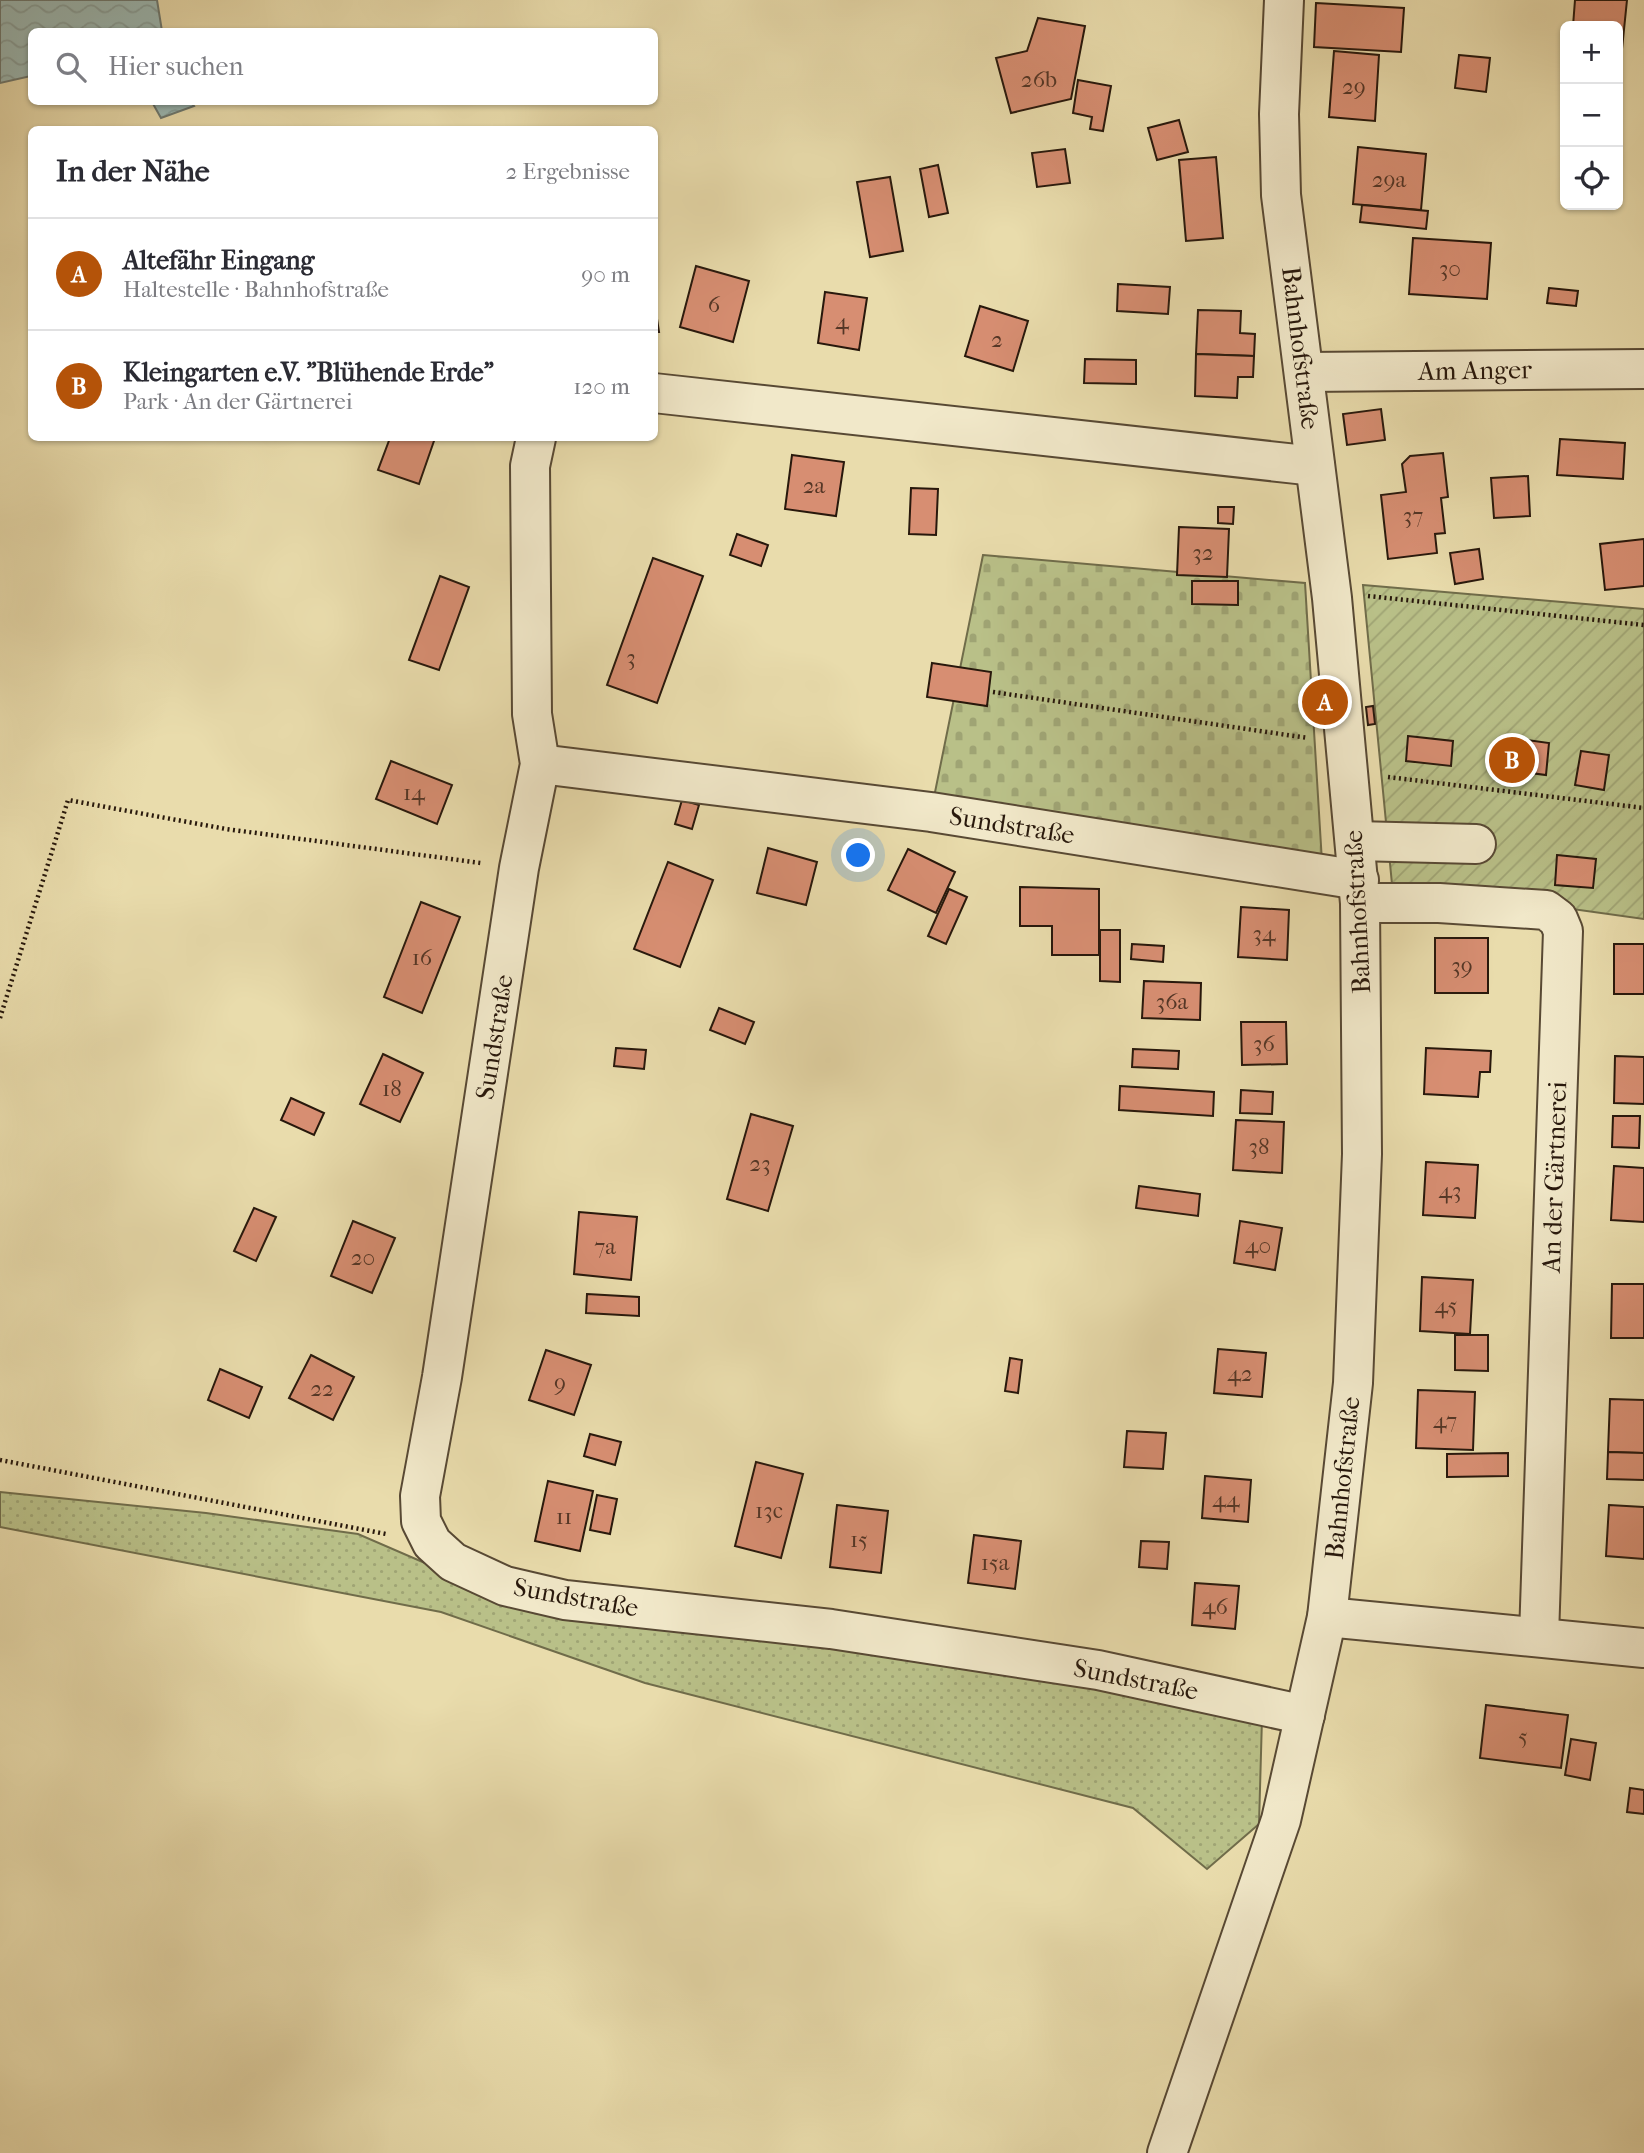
<!DOCTYPE html>
<html lang="de">
<meta charset="utf-8">
<style>
:root{--surface:#fff;--page:#f7f7f7;--text:#2b2b33;--muted:#7c7c81;--line:#e1e1e2;--accent:#b45309}
body{margin:0;font-family:"IM FELL French Canon",serif;background:var(--page);color:var(--text)}
.controls{position:absolute;right:21px;top:21px;display:grid;overflow:hidden;border-radius:10px;box-shadow:0 2px 5px #0004}
.controls button{width:63px;height:63px;display:grid;place-items:center;padding:0;border:0;border-bottom:2px solid var(--line);background:var(--surface);color:var(--text);font:35px sans-serif}
.you{position:absolute;left:859px;top:856px;width:24px;height:24px;margin:-18px;border:5px solid #fff;border-radius:50%;background:#1a73e8;box-shadow:0 0 0 10px #1a73e833}
.badge{display:grid;place-items:center;width:46px;height:46px;border-radius:50%;background:var(--accent);color:#fff;font-size:23px;font-weight:700}
.pin{position:absolute;translate:-50% -50%;border:4px solid #fff;box-shadow:0 2px 7px #0006}
.list{margin:0;padding:0;list-style:none}
h2{display:flex;justify-content:space-between;align-items:center;height:91px;margin:0;padding:0 28px;font-size:30px}
h2 small{font-size:23px;font-weight:400;color:var(--muted)}
.list li{display:grid;grid-template-columns:46px 1fr auto;gap:21px;align-items:center;box-sizing:border-box;height:112px;padding:0 28px;border-top:2px solid var(--line)}
.list b{display:block;font-size:26px;white-space:nowrap}
.list p{margin:0;font-size:23px;white-space:nowrap;color:var(--muted)}
.list em{font-size:23px;font-style:normal;color:var(--muted)}
.icon{flex:none;width:38px;height:38px;fill:none;stroke:currentColor;stroke-width:2;stroke-linecap:round;stroke-linejoin:round}
.map{position:relative;flex:none;width:1644px;height:2153px;overflow:hidden}
.search{position:absolute;background:var(--surface);box-shadow:0 2px 5px #0004;left:28px;top:28px;width:630px;height:77px;display:flex;align-items:center;gap:18px;box-sizing:border-box;padding:0 24px;border-radius:10px;color:var(--muted);font-size:26px}
.panel{position:absolute;background:var(--surface);box-shadow:0 2px 5px #0004;left:28px;top:126px;width:630px;height:315px;border-radius:10px}
.map>svg:first-child{display:block}
</style>
<div class="map">
<svg width="1644" height="2153" viewBox="0 0 1644 2153">
<defs>
<pattern id="grass-dots" width="8" height="8" patternUnits="userSpaceOnUse" patternTransform="scale(1.75)"><rect width="8" height="8" fill="#b9c088"/><path d="M2 2h.1M6 6h.1" fill="none" stroke="#9fa474" stroke-width="1.8" stroke-linecap="round"/></pattern>
<pattern id="cemetery-stones" width="16" height="16" patternUnits="userSpaceOnUse" patternTransform="scale(1.75)"><rect width="16" height="16" fill="#b9c088"/><path d="M2 7V4a2 2 0 0 1 4 0v3zM10 15v-3a2 2 0 0 1 4 0v3z" fill="#9fa474"/></pattern>
<pattern id="garden-furrows" width="10" height="10" patternUnits="userSpaceOnUse" patternTransform="scale(1.75)"><rect width="10" height="10" fill="#b9c088"/><path d="M-1 1l2-2M0 10L10 0M9 11l2-2" fill="none" stroke="#9fa474"/></pattern>
<pattern id="water-waves" width="16" height="10" patternUnits="userSpaceOnUse" patternTransform="scale(1.75)"><rect width="16" height="10" fill="#9bb9b4"/><path d="M0 5q4-4 8 0t8 0" fill="none" stroke="#869e9a"/></pattern>
</defs>
<rect width="100%" height="100%" fill="#e9dcac"/>
<filter id="stains"><feTurbulence type="fractalNoise" baseFrequency=".00286" numOctaves="4"/><feColorMatrix values="0 0 0 0 .2 0 0 0 0 .09 0 0 0 0 .02 0 0 0 .5 -.17"/></filter>
<radialGradient id="worn" r=".72"><stop offset=".6" stop-color="#630" stop-opacity="0"/><stop offset="1" stop-color="#630" stop-opacity=".3"/></radialGradient>
<polygon fill="url(#grass-dots)" stroke="#706c4a" stroke-width="2" points="0,1492 206,1513 358,1534 478,1586 874,1647 1262,1718 1259,1824 1207,1869 1133,1808 645,1683 441,1612 0,1527"/>
<polygon fill="url(#cemetery-stones)" stroke="#706c4a" stroke-width="2" points="983,555 1305,583 1322,862 931,812"/>
<polygon fill="url(#garden-furrows)" stroke="#706c4a" stroke-width="2" points="1363,585 1644,609 1644,919 1392,884"/>
<g fill="url(#water-waves)" stroke="#6d7971" stroke-width="2">
<polygon points="0,0 157,0 162,31 32,32 31,76 0,83"/>
<polygon points="152,102 191,102 194,106 161,118"/>
</g>
<g fill="#d78e72" stroke="#28180c" stroke-width="2">
<polygon points="1575,0 1627,0 1622,49 1618,48 1618,26 1573,26"/>
<polygon points="1316,3 1404,8 1401,52 1314,47"/>
<polygon points="1038,18 1085,26 1071,99 1011,113 996,58 1027,51"/>
<polygon points="1334,51 1379,55 1375,121 1329,117"/>
<polygon points="1459,55 1490,58 1486,92 1455,88"/>
<polygon points="1078,80 1111,86 1103,131 1090,129 1092,117 1073,113"/>
<polygon points="1179,120 1188,152 1157,160 1148,128"/>
<polygon points="1358,147 1426,154 1421,210 1353,204"/>
<polygon points="1065,149 1070,183 1037,187 1032,153"/>
<polygon points="1216,157 1223,238 1186,241 1179,160"/>
<polygon points="938,165 948,213 929,217 920,169"/>
<polygon points="890,177 903,251 870,257 857,182"/>
<polygon points="1362,205 1428,211 1426,229 1360,222"/>
<polygon points="1413,238 1491,243 1487,299 1409,294"/>
<polygon points="696,266 749,281 733,342 680,327"/>
<polygon points="1118,284 1170,287 1168,314 1117,311"/>
<polygon points="1549,288 1578,291 1576,306 1547,303"/>
<polygon points="825,292 867,298 859,350 818,343"/>
<polygon points="654,299 659,332 654,332"/>
<polygon points="980,306 1028,321 1013,371 965,356"/>
<polygon points="1198,310 1241,311 1240,333 1255,334 1254,356 1196,354"/>
<polygon points="1196,354 1254,356 1253,377 1238,377 1237,398 1195,396"/>
<polygon points="1085,359 1136,360 1136,384 1084,383"/>
<polygon points="1381,409 1385,440 1347,445 1343,414"/>
<polygon points="390,438 435,438 419,484 378,470"/>
<polygon points="1560,439 1625,443 1623,479 1557,475"/>
<polygon points="1443,453 1448,497 1441,498 1445,533 1435,534 1437,553 1388,559 1381,495 1406,492 1402,464 1410,456"/>
<polygon points="792,455 844,462 836,516 785,509"/>
<polygon points="1528,476 1530,516 1494,518 1491,478"/>
<polygon points="911,488 938,489 936,535 909,534"/>
<polygon points="1218,507 1234,507 1233,524 1218,523"/>
<polygon points="1179,527 1229,529 1227,577 1177,575"/>
<polygon points="737,534 768,545 761,566 730,555"/>
<polygon points="1644,539 1644,586 1605,590 1600,544"/>
<polygon points="1479,549 1483,579 1455,584 1450,553"/>
<polygon points="653,558 703,576 657,703 607,685"/>
<polygon points="440,576 469,587 439,670 409,660"/>
<polygon points="1192,581 1238,581 1238,605 1192,604"/>
<polygon points="932,663 991,672 987,706 927,697"/>
<polygon points="1373,706 1375,724 1368,725 1366,707"/>
<polygon points="1408,736 1453,741 1451,766 1406,761"/>
<polygon points="1527,740 1549,743 1546,775 1523,772"/>
<polygon points="1581,751 1609,755 1604,790 1575,785"/>
<polygon points="391,761 452,785 437,824 376,799"/>
<polygon points="682,800 699,805 692,829 675,824"/>
<polygon points="768,848 817,862 806,905 757,893"/>
<polygon points="908,849 955,872 936,913 888,890"/>
<polygon points="1557,855 1596,859 1593,888 1555,885"/>
<polygon points="668,862 713,880 680,967 634,949"/>
<polygon points="1020,887 1099,889 1099,955 1052,955 1052,926 1020,926"/>
<polygon points="949,889 967,897 946,944 928,936"/>
<polygon points="421,902 460,917 422,1013 384,997"/>
<polygon points="1241,907 1289,910 1287,960 1238,957"/>
<polygon points="1100,930 1120,930 1120,982 1100,981"/>
<rect x="1435" y="938" width="53" height="55"/>
<polygon points="1132,944 1164,946 1163,962 1131,959"/>
<rect x="1614" y="944" width="30" height="50"/>
<polygon points="1144,981 1201,983 1200,1020 1142,1018"/>
<polygon points="719,1008 754,1022 745,1044 710,1030"/>
<polygon points="1241,1022 1286,1022 1287,1064 1242,1065"/>
<polygon points="616,1048 646,1050 644,1069 614,1066"/>
<polygon points="1426,1048 1491,1051 1490,1072 1480,1072 1478,1097 1424,1094"/>
<polygon points="1133,1049 1179,1051 1178,1069 1132,1067"/>
<polygon points="383,1054 423,1073 400,1122 360,1104"/>
<polygon points="1615,1056 1644,1057 1644,1104 1614,1103"/>
<polygon points="1120,1086 1214,1092 1213,1116 1119,1110"/>
<polygon points="1241,1090 1273,1092 1272,1114 1240,1113"/>
<polygon points="291,1098 324,1113 314,1135 281,1120"/>
<polygon points="751,1114 793,1126 768,1211 727,1199"/>
<polygon points="1613,1116 1640,1116 1639,1148 1612,1147"/>
<polygon points="1236,1120 1284,1122 1282,1173 1233,1170"/>
<polygon points="1426,1162 1478,1165 1475,1218 1423,1215"/>
<polygon points="1614,1166 1644,1168 1644,1222 1611,1220"/>
<polygon points="1139,1186 1200,1194 1198,1216 1136,1208"/>
<polygon points="254,1208 276,1217 256,1261 234,1251"/>
<polygon points="579,1212 637,1217 631,1280 574,1274"/>
<polygon points="353,1221 395,1238 372,1293 331,1276"/>
<polygon points="1240,1221 1282,1228 1275,1270 1234,1263"/>
<polygon points="1422,1277 1473,1280 1470,1334 1420,1331"/>
<polygon points="1612,1284 1644,1284 1644,1338 1611,1338"/>
<polygon points="587,1294 639,1297 639,1316 586,1313"/>
<polygon points="1455,1335 1488,1335 1488,1371 1455,1370"/>
<polygon points="1218,1349 1266,1353 1262,1397 1214,1393"/>
<polygon points="546,1350 591,1365 574,1415 529,1400"/>
<polygon points="311,1355 354,1377 333,1420 289,1398"/>
<polygon points="1010,1358 1022,1360 1018,1393 1005,1391"/>
<polygon points="220,1369 262,1387 249,1418 208,1400"/>
<polygon points="1418,1390 1475,1392 1473,1450 1416,1448"/>
<polygon points="1610,1399 1644,1400 1644,1453 1608,1452"/>
<polygon points="1127,1431 1166,1433 1163,1469 1124,1467"/>
<polygon points="590,1434 621,1442 615,1465 584,1456"/>
<polygon points="1608,1452 1644,1453 1644,1480 1607,1479"/>
<polygon points="1508,1453 1508,1476 1447,1477 1447,1454"/>
<polygon points="756,1462 803,1474 781,1558 735,1546"/>
<polygon points="1205,1476 1251,1480 1248,1522 1202,1518"/>
<polygon points="548,1481 593,1491 580,1551 535,1541"/>
<polygon points="597,1495 617,1499 610,1534 590,1530"/>
<polygon points="837,1505 888,1511 881,1573 830,1567"/>
<polygon points="1609,1505 1644,1507 1644,1559 1606,1556"/>
<polygon points="974,1535 1021,1541 1015,1589 968,1583"/>
<polygon points="1141,1541 1169,1542 1167,1569 1139,1567"/>
<polygon points="1195,1583 1239,1586 1235,1629 1192,1625"/>
<polygon points="1486,1705 1568,1715 1561,1768 1480,1758"/>
<polygon points="1571,1739 1596,1743 1590,1780 1565,1775"/>
<polygon points="1630,1788 1644,1790 1644,1814 1627,1812"/>
</g>
<g fill="none" stroke-linecap="round" stroke-linejoin="round">
<g stroke="#584934" stroke-width="42">
<g id="minor">
<polyline points="1306,372 1644,369"/>
<polyline points="654,393 1315,466"/>
<polyline points="536,438 530,466 532,714 540,764 519,868 442,1377 420,1496 421,1521 432,1543 453,1562 505,1586 565,1600 831,1629 1098,1670 1305,1715"/>
<polyline points="540,764 931,812 1359,880"/>
<polyline points="1355,841 1476,844"/>
<polyline points="1360,903 1439,903 1546,910 1558,919 1563,931 1539,1636"/>
<polyline points="1327,1617 1644,1648"/>
<polyline points="1167,2153 1281,1820 1327,1617 1353,1383 1362,1154 1360,903 1332,598 1281,195 1279,114 1284,0"/>
</g>
</g>
<g stroke="#28180c" stroke-width="4.5" stroke-dasharray="2 3.5" stroke-linecap="butt">
<polyline points="1368,596 1644,625"/>
<polyline points="993,692 1308,738"/>
<polyline points="1388,777 1644,808"/>
<polyline points="0,1018 68,800 226,829 481,863"/>
<polyline points="0,1460 386,1534"/>
</g>
<use href="#minor" stroke="#f1e8c9" stroke-width="38"/>
</g>
<g text-anchor="middle" stroke-width="5" stroke-linejoin="round" paint-order="stroke">
<g font-size="23" fill="#543626">
<text x="1039" y="87">26b</text>
<text x="1354" y="94">29</text>
<text x="1389" y="187">29a</text>
<text x="1450" y="276">30</text>
<text x="714" y="312">6</text>
<text x="842" y="329">4</text>
<text x="997" y="347">2</text>
<text x="814" y="493">2a</text>
<text x="1413" y="523">37</text>
<text x="1203" y="560">32</text>
<text x="631" y="665">3</text>
<text x="414" y="800">14</text>
<text x="1264" y="941">34</text>
<text x="422" y="965">16</text>
<text x="1462" y="973">39</text>
<text x="1172" y="1009">36a</text>
<text x="1264" y="1051">36</text>
<text x="392" y="1096">18</text>
<text x="1259" y="1154">38</text>
<text x="760" y="1171">23</text>
<text x="1450" y="1198">43</text>
<text x="1258" y="1253">40</text>
<text x="605" y="1254">7a</text>
<text x="363" y="1265">20</text>
<text x="1446" y="1313">45</text>
<text x="1240" y="1381">42</text>
<text x="560" y="1390">9</text>
<text x="322" y="1396">22</text>
<text x="1445" y="1428">47</text>
<text x="1226" y="1507">44</text>
<text x="769" y="1518">13c</text>
<text x="564" y="1524">11</text>
<text x="859" y="1547">15</text>
<text x="995" y="1570">15a</text>
<text x="1215" y="1614">46</text>
<text x="1523" y="1744">5</text>
</g>
<g font-size="26" fill="#28180c" stroke="#f1e8c9">
<text transform="translate(1301 348) rotate(83)" y="9">Bahnhofstraße</text>
<text transform="translate(1475 370) rotate(-1)" y="9">Am Anger</text>
<text transform="translate(1012 825) rotate(9)" y="9">Sundstraße</text>
<text transform="translate(1357 912) rotate(-93)" y="9">Bahnhofstraße</text>
<text transform="translate(494 1037) rotate(-81)" y="9">Sundstraße</text>
<text transform="translate(1554 1177) rotate(-88)" y="9">An der Gärtnerei</text>
<text transform="translate(1342 1478) rotate(-84)" y="9">Bahnhofstraße</text>
<text transform="translate(576 1597) rotate(10)" y="9">Sundstraße</text>
<text transform="translate(1136 1679) rotate(11)" y="9">Sundstraße</text>
</g>
</g>
<rect width="100%" height="100%" filter="url(#stains)"/>
<rect width="100%" height="100%" fill="url(#worn)"/>
</svg>
<div class="controls">
<button>+</button>
<button>−</button>
<button><svg class="icon" aria-label="locate" viewBox="0 0 24 24"><circle cx="12" cy="12" r="6"/><path d="M12 2v4M12 18v4M2 12h4M18 12h4"/></svg></button>
</div>
<div class="you"></div>
<div class="pin badge" style="left:1325px;top:702px">A</div>
<div class="pin badge" style="left:1512px;top:760px">B</div>
<div class="search"><svg class="icon" aria-label="search" viewBox="0 0 24 24"><circle cx="10" cy="10" r="6"/><path d="M15 15l6 6"/></svg>Hier suchen</div>
<section class="panel">
<h2>In der Nähe<small>2 Ergebnisse</small></h2>
<ul class="list">
<li><span class="badge">A</span><div><b>Altefähr Eingang</b><p>Haltestelle · Bahnhofstraße</p></div><em>90 m</em></li>
<li><span class="badge">B</span><div><b>Kleingarten e.V. &quot;Blühende Erde&quot;</b><p>Park · An der Gärtnerei</p></div><em>120 m</em></li>
</ul>
</section>
</div>
